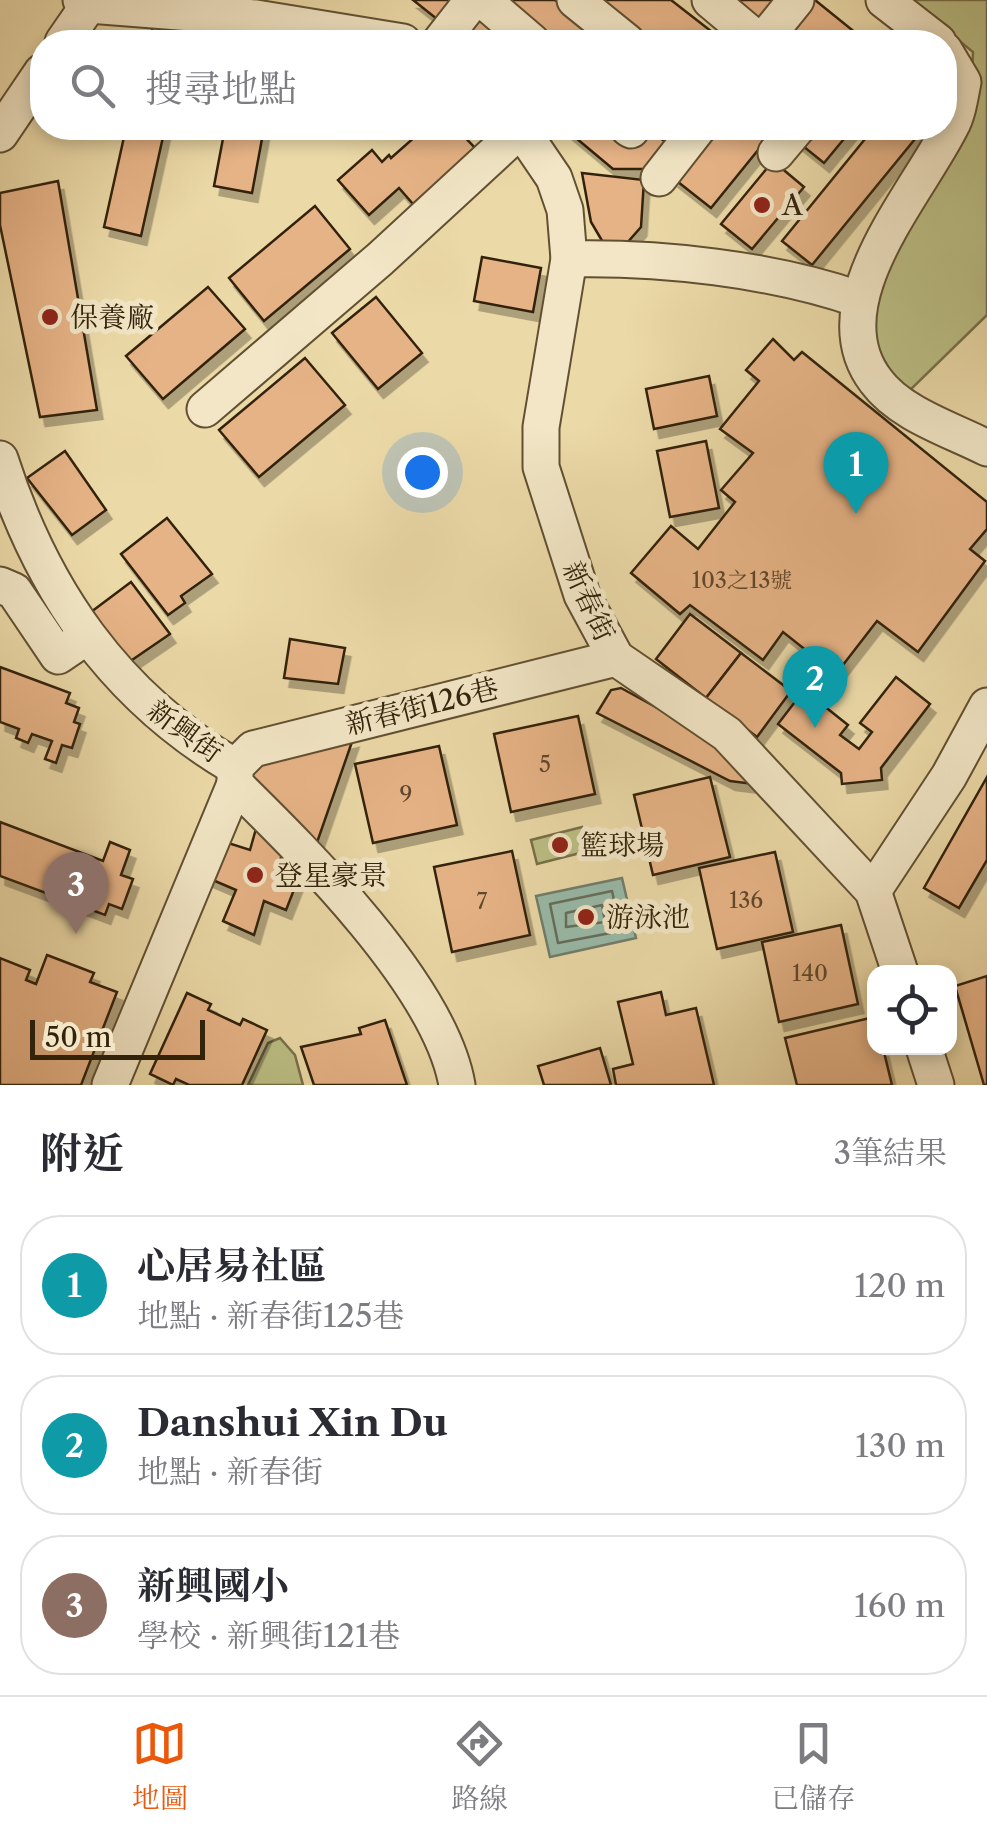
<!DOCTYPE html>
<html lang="zh-TW">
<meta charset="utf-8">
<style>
:root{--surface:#fff;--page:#f7f7f7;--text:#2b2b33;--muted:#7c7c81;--line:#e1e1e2;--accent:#ea580c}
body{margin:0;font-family:"Libre Caslon Text","Noto Serif TC",serif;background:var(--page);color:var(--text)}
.controls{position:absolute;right:30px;bottom:30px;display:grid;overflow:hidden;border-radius:20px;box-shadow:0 5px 15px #0003}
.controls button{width:90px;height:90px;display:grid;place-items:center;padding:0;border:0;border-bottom:2px solid var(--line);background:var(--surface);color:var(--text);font:50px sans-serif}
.scale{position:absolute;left:30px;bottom:25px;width:175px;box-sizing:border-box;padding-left:10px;border:5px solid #33230b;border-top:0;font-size:28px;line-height:35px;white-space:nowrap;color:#33230b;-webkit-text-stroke:8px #f2e6c6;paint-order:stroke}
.you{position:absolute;left:422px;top:472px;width:35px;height:35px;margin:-25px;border:8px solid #fff;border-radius:50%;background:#1a73e8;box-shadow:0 0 0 15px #1a73e833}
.badge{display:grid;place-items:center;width:65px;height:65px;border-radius:50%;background:var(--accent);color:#fff;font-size:32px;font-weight:700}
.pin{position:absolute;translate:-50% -82px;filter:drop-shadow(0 2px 5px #0008)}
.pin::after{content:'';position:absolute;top:52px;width:35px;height:30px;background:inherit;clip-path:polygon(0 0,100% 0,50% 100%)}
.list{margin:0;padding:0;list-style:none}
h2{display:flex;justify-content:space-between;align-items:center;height:130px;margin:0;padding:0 40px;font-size:42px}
h2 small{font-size:32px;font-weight:400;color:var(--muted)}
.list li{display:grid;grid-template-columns:65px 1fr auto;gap:30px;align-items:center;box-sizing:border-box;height:140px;margin:0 20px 20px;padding:0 20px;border:2px solid var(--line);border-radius:40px}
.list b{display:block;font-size:38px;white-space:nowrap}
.list p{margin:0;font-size:32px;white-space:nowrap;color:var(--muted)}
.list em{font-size:32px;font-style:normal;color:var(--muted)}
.icon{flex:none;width:55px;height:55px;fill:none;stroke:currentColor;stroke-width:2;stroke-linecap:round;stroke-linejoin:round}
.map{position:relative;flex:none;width:987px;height:1085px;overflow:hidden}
.search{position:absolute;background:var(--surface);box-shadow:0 5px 15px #0003;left:30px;right:30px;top:30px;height:110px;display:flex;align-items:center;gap:25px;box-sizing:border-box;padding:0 35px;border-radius:40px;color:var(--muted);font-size:38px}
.sheet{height:610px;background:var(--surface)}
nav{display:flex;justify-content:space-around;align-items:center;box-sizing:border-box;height:140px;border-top:2px solid var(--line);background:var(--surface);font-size:28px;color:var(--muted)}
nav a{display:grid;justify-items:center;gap:5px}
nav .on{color:var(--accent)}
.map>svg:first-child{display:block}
</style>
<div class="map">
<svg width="987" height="1085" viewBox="0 0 987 1085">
<defs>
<filter id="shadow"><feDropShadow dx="5.5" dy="9" stdDeviation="0" flood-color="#0004"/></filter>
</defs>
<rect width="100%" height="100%" fill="#ebd9a7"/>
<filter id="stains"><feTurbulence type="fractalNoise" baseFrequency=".002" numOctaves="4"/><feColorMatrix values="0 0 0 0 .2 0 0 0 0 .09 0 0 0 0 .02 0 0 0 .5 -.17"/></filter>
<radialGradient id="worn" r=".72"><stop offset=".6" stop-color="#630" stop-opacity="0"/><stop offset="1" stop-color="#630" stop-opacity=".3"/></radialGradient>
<g fill="#bbbe84" stroke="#777048" stroke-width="2.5">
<polygon points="910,0 987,0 987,315 905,395 869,335 876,288 970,114 973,52"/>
<polygon points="582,827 588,851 537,864 531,840"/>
<polygon points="280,1038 295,1055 303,1085 248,1085 268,1043"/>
</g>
<polygon fill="#98baa9" stroke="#707e6a" stroke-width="2.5" points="622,878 636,938 550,957 536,896"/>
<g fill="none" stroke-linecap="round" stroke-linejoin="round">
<g stroke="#666e5a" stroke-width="2.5">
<polygon points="612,891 621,931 558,943 550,904"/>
<polygon points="602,905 605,922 566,927 566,913"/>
</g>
</g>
<g fill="#e6b386" stroke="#33230b" stroke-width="2.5" filter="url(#shadow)">
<polygon points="413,0 460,0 442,23"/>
<polygon points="501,0 555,0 608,42 554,42"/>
<polygon points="601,0 671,0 725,42 655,42"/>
<polygon points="733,0 793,0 768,29"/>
<polygon points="800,0 815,0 867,42 784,42"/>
<polygon points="155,13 323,42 150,42"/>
<polygon points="483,13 518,42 460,40"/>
<polygon points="126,128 165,128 141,236 104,227"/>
<polygon points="225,128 264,128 252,193 214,186"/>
<polygon points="409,128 456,128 476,149 413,204 399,188 369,215 338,180 372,150 382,162 389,155 391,158 416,136"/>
<polygon points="564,128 646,128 670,145 652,169 613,169"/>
<polygon points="714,128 776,128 711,208 673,178"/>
<polygon points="801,128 853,128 824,163 793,138"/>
<polygon points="874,128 924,128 812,265 782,241"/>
<polygon points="773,161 804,187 752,249 721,224"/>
<polygon points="582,173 644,180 641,227 626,244 604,244 591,222"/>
<polygon points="58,181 97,410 40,417 0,225 0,193"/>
<polygon points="315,206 350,249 264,321 229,278"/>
<polygon points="482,257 541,268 533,312 474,301"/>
<polygon points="208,287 245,329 163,399 126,356"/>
<polygon points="376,297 422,353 378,389 332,333"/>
<polygon points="773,339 794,360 802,352 987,502 987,529 970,549 985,561 918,652 877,621 836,674 783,632 763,660 690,605 680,614 631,573 671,526 698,549 735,502 721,490 753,453 720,429 759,381 746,370"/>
<polygon points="305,358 345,405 259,477 219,430"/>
<polygon points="709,376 717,416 654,429 646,389"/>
<polygon points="706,441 719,508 670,517 657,451"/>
<polygon points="65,451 106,510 72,535 27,478"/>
<polygon points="167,518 212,574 181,596 185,603 168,615 121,554"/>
<polygon points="131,582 170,634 129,662 91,612"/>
<polygon points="690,614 741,653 706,698 656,659"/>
<polygon points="290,639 345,648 338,684 284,678"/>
<polygon points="741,653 791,691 757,737 706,698"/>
<polygon points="0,667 70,693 66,703 79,708 74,722 80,724 72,748 62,745 56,763 45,759 52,741 32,734 28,743 16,738 19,729 0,722"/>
<polygon points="896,677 930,704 881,768 882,780 842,784 841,773 778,724 804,690 848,725 840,735 859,749 872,732 860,723"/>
<polygon points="621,688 725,745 753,784 730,781 597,713 611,690"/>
<polygon points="578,716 595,794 511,812 494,734"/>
<polygon points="353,739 313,854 247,773 256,763"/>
<polygon points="439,746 457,825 373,843 355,764"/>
<polygon points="710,777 730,857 653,875 634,795"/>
<polygon points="987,777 987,860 959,908 924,888"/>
<polygon points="259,818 286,844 279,863 301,872 286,910 264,901 254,935 223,921 236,890 208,878 222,841 250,850"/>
<polygon points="0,822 103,861 110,842 130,850 121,875 133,879 122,909 109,904 105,915 0,876"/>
<polygon points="512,851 530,935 452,952 434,867"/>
<polygon points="775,852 793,932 717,949 699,868"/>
<polygon points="841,925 858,1004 779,1022 762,942"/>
<polygon points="47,955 94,973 90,982 117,992 81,1085 0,1085 0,958 30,970 26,980 36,984"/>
<polygon points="987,976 987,1085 984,1085 955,986"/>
<polygon points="661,992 666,1015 696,1008 714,1085 616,1085 613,1069 633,1064 618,1002"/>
<polygon points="187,993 211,1004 208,1010 240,1025 243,1019 267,1030 242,1085 189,1085 176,1079 173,1085 150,1074"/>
<polygon points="874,1017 874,1048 883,1048 892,1085 797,1085 785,1038"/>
<polygon points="385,1020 407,1085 314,1085 301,1047 361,1034 359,1028"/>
<polygon points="600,1048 611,1085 544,1085 538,1066"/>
</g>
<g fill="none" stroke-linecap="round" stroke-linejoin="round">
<g stroke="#615032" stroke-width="39">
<g id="minor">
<polyline points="81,0 89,5 256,18 403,42"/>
<polyline points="483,0 532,42"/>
<polyline points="575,0 627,42"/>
<polyline points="710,0 760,42"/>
<polyline points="884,0 938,42"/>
<polyline points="63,42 92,0"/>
<polyline points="440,42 473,0"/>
<polyline points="762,42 796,0"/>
<path d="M944 50 963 82C960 97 958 113 951 126 916 196 817 304 876 381 900 414 952 430 987 448"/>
<polyline points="520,128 554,178 565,210 569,259 541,427 541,467 582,595 616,658 727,734 873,891 900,972"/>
<polyline points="628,128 631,130"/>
<polyline points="0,134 42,72"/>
<polyline points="776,153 797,128"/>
<polyline points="659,178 698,128"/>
<path d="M569 259C660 257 772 269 858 299"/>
<polyline points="205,409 380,259 521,129"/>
<path d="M0 459C42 590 114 696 235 767"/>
<polyline points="0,585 14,591 58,656 86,637"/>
<polyline points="235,767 253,749 616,658"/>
<path d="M235 767V784C306 854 440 986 457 1085"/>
<polyline points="873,891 949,776 987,706"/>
<polyline points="924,1048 936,1085"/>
<polyline points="110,1085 235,784"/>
</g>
</g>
<use href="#minor" stroke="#f2e6c6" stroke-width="35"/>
</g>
<g fill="#8f2418" stroke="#f2e6c6" stroke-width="4">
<circle cx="762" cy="205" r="10"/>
<circle cx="50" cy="317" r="10"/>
<circle cx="560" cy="845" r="10"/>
<circle cx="255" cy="875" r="10"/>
<circle cx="586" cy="917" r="10"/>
</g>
<g text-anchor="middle" stroke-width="10" stroke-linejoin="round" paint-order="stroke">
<g font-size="22" fill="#60472a">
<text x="742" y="588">103之13號</text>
<text x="545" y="772">5</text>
<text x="406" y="802">9</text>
<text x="746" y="908">136</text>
<text x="482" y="909">7</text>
<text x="810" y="981">140</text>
</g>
<g font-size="28" fill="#33230b" stroke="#f2e6c6" text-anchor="start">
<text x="782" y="215">A</text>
<text x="70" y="327">保養廠</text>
<text x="580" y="855">籃球場</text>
<text x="275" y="885">登星豪景</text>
<text x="606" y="927">游泳池</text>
</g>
<g font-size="28" fill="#33230b" stroke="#f2e6c6">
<text transform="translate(589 601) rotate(65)" y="10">新春街</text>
<text transform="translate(422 706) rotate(-14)" y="10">新春街126巷</text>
<text transform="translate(185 731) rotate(36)" y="10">新興街</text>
</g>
</g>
<rect width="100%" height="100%" filter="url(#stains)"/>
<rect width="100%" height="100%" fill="url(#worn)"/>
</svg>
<div class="controls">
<button><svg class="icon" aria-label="locate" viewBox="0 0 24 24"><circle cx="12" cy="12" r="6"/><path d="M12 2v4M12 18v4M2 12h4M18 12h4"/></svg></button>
</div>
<div class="scale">50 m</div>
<div class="you"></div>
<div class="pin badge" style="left:856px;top:514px;background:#0f9aa8">1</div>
<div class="pin badge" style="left:815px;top:728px;background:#0f9aa8">2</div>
<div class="pin badge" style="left:76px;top:934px;background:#8d6e63">3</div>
<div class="search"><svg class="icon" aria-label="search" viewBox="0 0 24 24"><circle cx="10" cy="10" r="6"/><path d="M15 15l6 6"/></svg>搜尋地點</div>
</div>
<section class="sheet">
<h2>附近<small>3筆結果</small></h2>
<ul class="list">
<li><span class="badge" style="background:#0f9aa8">1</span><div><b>心居易社區</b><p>地點 · 新春街125巷</p></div><em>120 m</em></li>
<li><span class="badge" style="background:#0f9aa8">2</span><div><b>Danshui Xin Du</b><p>地點 · 新春街</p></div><em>130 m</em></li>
<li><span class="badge" style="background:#8d6e63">3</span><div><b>新興國小</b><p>學校 · 新興街121巷</p></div><em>160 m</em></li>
</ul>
</section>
<nav>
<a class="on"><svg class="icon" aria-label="map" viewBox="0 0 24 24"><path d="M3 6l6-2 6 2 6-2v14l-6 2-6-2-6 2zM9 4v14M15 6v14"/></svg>地圖</a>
<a><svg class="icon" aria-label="directions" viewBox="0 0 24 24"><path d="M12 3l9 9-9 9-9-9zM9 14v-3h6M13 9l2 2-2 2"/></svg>路線</a>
<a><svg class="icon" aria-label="saved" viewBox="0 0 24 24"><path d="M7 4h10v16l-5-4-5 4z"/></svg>已儲存</a>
</nav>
